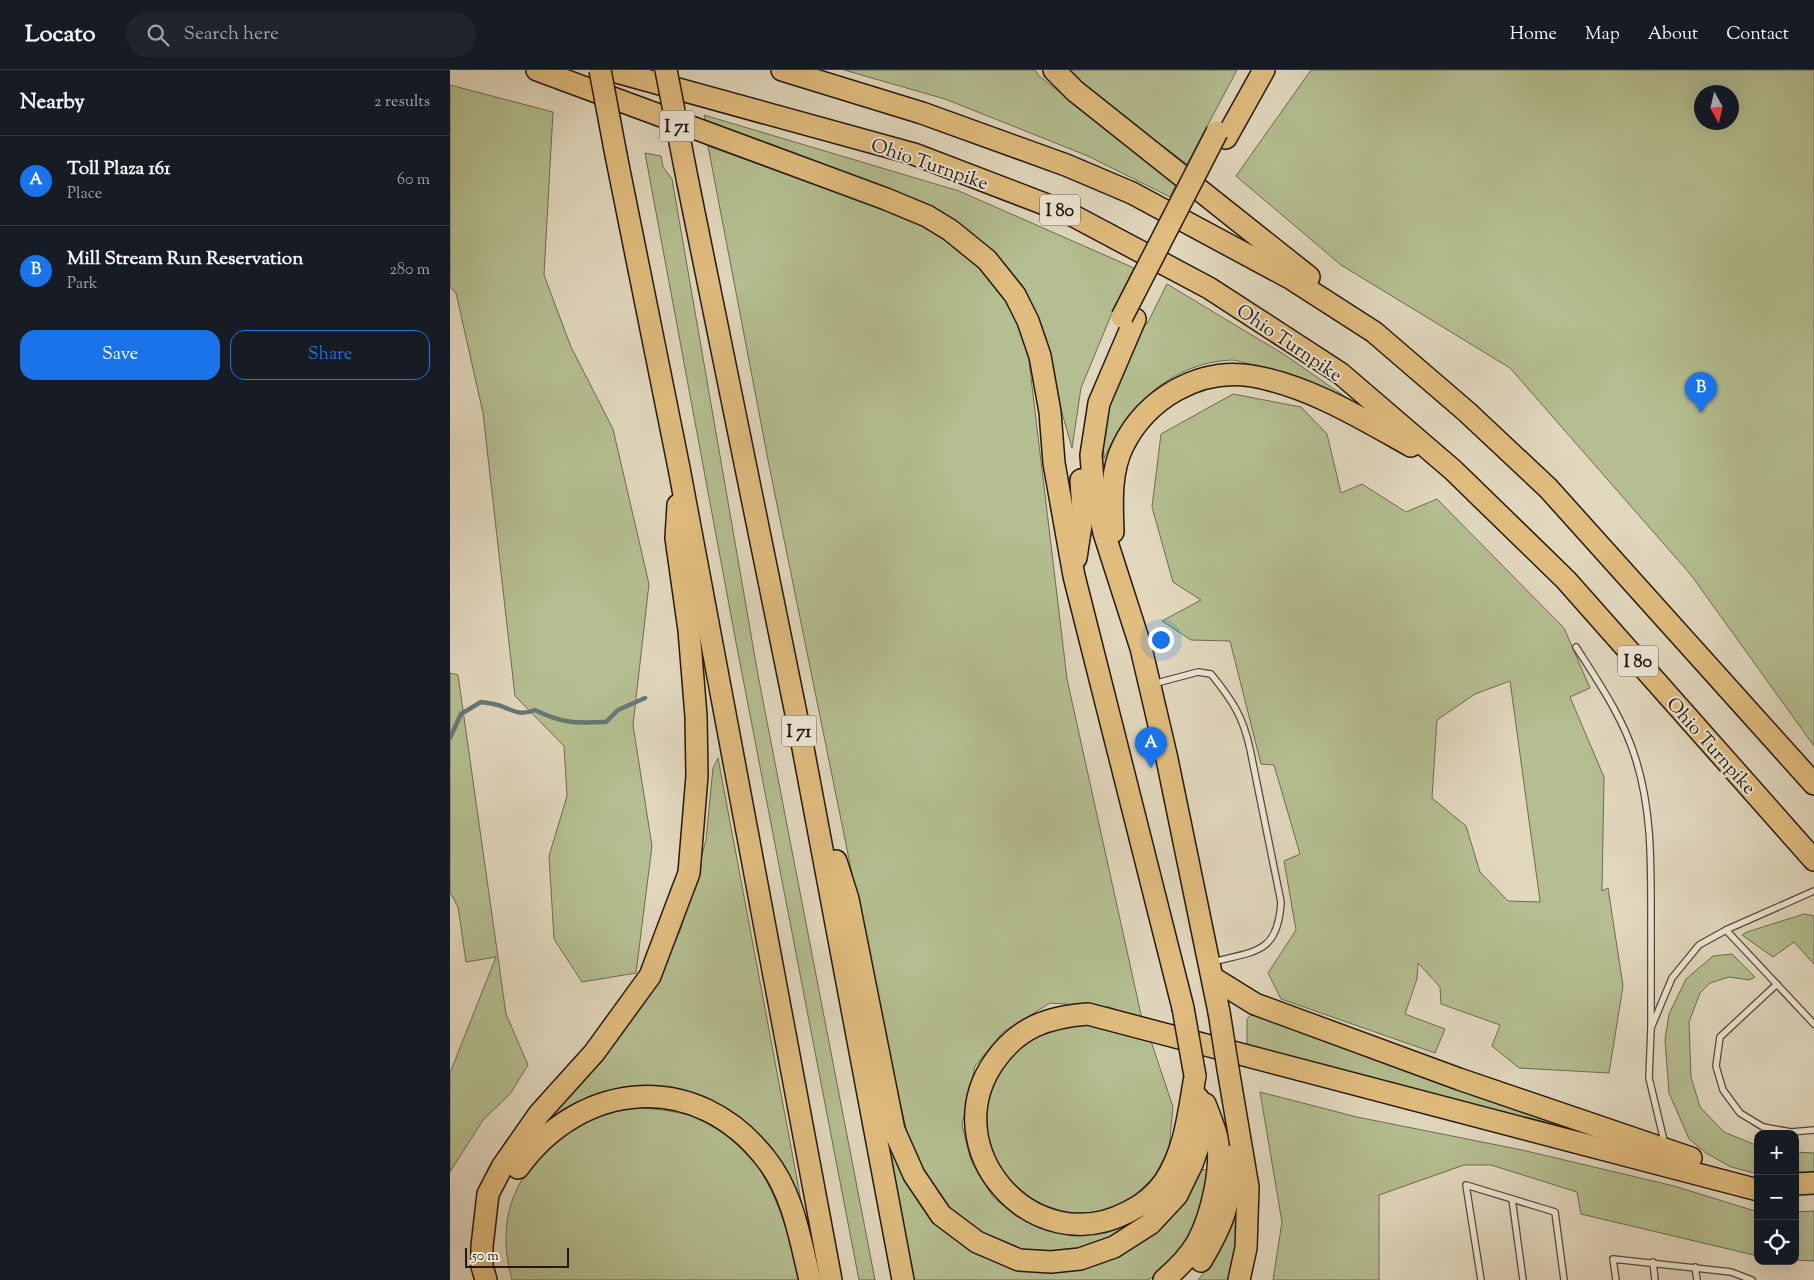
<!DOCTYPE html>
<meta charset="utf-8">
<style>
:root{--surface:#171b24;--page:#20242c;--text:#f1f3f6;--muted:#9ea1a6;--line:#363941;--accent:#1a73e8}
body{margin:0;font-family:"Sorts Mill Goudy",serif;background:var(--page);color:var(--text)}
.controls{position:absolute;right:15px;bottom:15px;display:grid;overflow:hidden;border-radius:10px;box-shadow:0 5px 20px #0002}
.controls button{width:45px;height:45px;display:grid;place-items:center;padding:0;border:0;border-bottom:1px solid var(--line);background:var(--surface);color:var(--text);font:25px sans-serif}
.compass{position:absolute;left:1244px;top:15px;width:45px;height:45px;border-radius:50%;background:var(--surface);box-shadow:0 5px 20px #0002;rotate:172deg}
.scale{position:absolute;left:15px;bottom:12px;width:104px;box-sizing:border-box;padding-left:5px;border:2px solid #23190f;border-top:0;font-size:14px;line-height:18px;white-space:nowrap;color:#23190f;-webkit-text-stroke:4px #ece5d4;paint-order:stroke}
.you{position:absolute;left:710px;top:569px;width:18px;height:18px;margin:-12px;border:4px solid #fff;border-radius:50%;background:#1a73e8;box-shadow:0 0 0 8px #1a73e833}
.badge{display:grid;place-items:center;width:32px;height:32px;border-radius:50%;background:var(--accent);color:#fff;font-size:16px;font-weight:700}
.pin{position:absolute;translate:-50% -41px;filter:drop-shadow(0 1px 2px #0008)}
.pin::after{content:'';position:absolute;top:26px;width:18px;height:15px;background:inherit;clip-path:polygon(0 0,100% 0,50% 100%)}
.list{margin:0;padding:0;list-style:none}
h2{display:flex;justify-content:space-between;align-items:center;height:65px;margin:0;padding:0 20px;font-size:21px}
h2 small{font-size:16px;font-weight:400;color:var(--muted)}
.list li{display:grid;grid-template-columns:32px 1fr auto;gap:15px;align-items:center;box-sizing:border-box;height:90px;padding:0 20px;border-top:1px solid var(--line)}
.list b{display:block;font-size:19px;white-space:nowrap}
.list p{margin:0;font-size:16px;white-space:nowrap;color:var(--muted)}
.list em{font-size:16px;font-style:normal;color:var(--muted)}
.actions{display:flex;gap:10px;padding:15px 20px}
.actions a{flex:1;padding:11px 0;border:1px solid var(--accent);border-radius:15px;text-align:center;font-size:18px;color:var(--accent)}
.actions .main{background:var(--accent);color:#fff}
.icon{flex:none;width:28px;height:28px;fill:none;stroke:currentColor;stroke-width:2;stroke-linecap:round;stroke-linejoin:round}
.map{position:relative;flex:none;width:1364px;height:1210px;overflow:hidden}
header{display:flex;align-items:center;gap:30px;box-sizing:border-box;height:70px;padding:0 25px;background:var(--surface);border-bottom:1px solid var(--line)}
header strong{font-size:24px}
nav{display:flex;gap:28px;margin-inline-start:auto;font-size:18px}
.search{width:350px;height:45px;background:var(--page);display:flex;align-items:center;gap:12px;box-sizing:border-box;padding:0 18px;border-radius:28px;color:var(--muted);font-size:19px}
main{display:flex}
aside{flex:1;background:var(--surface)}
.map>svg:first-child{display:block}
</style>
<header>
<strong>Locato</strong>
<div class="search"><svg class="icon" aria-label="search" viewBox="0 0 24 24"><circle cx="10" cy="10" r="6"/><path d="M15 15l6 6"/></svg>Search here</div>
<nav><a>Home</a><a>Map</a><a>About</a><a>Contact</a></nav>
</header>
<main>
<aside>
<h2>Nearby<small>2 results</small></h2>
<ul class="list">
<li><span class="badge">A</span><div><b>Toll Plaza 161</b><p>Place</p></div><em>60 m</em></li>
<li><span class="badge">B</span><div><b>Mill Stream Run Reservation</b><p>Park</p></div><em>280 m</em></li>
</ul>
<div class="actions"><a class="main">Save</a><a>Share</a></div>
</aside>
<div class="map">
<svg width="1364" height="1210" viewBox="0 0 1364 1210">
<rect width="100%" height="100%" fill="#e1d7bd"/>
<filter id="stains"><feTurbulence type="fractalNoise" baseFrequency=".004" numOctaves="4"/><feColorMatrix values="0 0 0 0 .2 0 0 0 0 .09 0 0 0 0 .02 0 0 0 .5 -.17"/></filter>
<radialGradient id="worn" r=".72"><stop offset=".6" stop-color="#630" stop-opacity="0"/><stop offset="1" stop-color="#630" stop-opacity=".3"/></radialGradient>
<g fill="#b4be90" stroke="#6c6c50" fill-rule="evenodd">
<polygon points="394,0 585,0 589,6 727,112 720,127 638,86 495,29"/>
<polygon points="614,0 787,0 737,94 631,16"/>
<path d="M861 0H1364V676L1241 505 1060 298 891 195 786 106ZM1252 22H1282V52H1252Z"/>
<polygon points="0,15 103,42 94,205 121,277 163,359 199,514 183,655 202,776 186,903 132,912 104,869 99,786 117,726 114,676 65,626 33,343 6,223 0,217"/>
<polygon points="254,45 509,121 684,198 664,238 631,318 622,378 596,287 587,244 544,185 256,55"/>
<polygon points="258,76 404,128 481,160 510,180 557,225 577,274 617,609 692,949 659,937 600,933 553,962 525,996 512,1055 521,1091 543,1127 566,1146 590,1158 628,1164 662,1158 696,1139 693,1147 656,1172 595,1186 540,1171 499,1143 479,1117 460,1075 439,986 319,395"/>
<polygon points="195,83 211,86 213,97 222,109 308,605 425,1210 409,1210 285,567"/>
<path d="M717 214 835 285 897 328C865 315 834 301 800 294 794 293 787 290 782 290 722 292 675 337 654 389 648 341 673 295 692 252L697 254Z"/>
<path d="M783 324 851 337 877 364 891 423 912 414 956 442 987 429 1114 558 1140 618 1120 627 1154 707 1152 821 1158 818 1173 916 1159 1003 1069 998 1042 976 1050 955 991 934 990 917 968 893 967 909 955 944 995 959 985 983 831 929 818 903 846 860 834 791 850 784 824 695 811 694 780 571 741 570 712 551 751 530 723 512 702 437 711 364ZM1060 611 1090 831V832L1058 831 1030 802 1016 756 982 728 987 650 1025 624Z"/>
<polygon points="0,603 8,605 56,944 78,995 60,1024 33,1050 0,1102 0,1003 46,887 16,892 8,837 0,822"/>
<polygon points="268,688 353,1141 330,1097 205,1020 89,1062 212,903 231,858 256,770 263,698"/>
<polygon points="1354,844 1364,846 1364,894 1344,872 1323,887 1292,865 1297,862"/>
<polygon points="1282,884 1305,907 1299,910 1279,907 1260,913 1250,923 1239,952 1241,1007 1250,1037 1274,1062 1308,1076 1308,1104 1281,1097 1256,1083 1239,1069 1219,1023 1215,970 1219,944 1236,909 1263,886"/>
<polygon points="802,944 1136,1058 1145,1070 797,976 797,949"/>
<polygon points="629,953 701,971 723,1037 719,1078 704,1107 680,1130 658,1141 623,1146 566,1125 543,1094 531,1045 542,1000 588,961"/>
<polygon points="810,1022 907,1047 1072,1080 1224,1116 1308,1142 1308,1186 1131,1144 1127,1122 1041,1095 1014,1095 929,1125 929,1210 823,1210 832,1152"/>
<path d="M177 1036C200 1039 224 1040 245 1047 316 1072 333 1146 351 1210H62C44 1145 67 1096 122 1060 130 1054 139 1047 147 1043 156 1039 168 1038 177 1036Z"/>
<polygon points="1345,1082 1364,1083 1364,1109 1345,1109"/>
<polygon points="448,1087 550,1189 647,1192 745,1099 759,1100 753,1134 736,1171 715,1200 698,1210 464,1210 441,1088"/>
<polygon points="791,1119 787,1187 779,1210 748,1210 762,1192"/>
<polygon points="1364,1141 1364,1191 1345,1190 1345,1142"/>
</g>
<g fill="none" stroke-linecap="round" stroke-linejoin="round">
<path stroke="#677874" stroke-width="4.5" d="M0 668 11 644 31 632C37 633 45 634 51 636 64 641 70 646 85 640 113 654 126 653 156 652L168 640 195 628"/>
<g stroke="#52483a" stroke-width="8">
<g id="lane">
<path d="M1126 577C1149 613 1174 649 1186 690 1201 738 1201 787 1201 837 1201 877 1201 917 1201 958"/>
<path d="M703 614 748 602 761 604C782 630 793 646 800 679L831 832C828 884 805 881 762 892"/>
<polyline points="1276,860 1364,954"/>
<polyline points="1327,914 1270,967 1266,996 1273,1020 1290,1043 1313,1057 1341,1062 1364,1060"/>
<polyline points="1215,1075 1199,1008 1201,958 1222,908 1249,875 1278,859 1364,821"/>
<polyline points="1062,1129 1073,1210"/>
<polyline points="1203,1192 1205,1210"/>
<polyline points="1245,1197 1247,1210"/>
<polyline points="1031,1210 1016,1115 1105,1142 1114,1210"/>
<polyline points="1166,1210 1163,1189 1281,1202 1302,1210"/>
</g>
</g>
<g stroke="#23190f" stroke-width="24">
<g id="highway">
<polyline points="87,0 436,129 477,146 500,160 537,190 565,225 578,251 590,286 600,342 604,393 624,506 733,938"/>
<polyline points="159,0 464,84 618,143 759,218 890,303 1003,400 1116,510 1364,790"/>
<polyline points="332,0 472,43 616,95 682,123 840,208 924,262 1017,342 1098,418 1364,714"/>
<polyline points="604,0 625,21 859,207"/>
<polyline points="776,68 814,0"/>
<polyline points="166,85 229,398 381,1210"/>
<polyline points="238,113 353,678 453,1210"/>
<polyline points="685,249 649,333 641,385 643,411 654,463 691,578 717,689 769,942"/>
<path d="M663 462C662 434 660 402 673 376 696 329 749 297 802 306 859 316 911 348 961 376"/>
<polyline points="626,488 633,442 631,410"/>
<polyline points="386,791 398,829 444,1060 464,1105 491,1145 527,1172 569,1190 601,1192 630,1189 664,1177 700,1154 727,1125 742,1094 748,1077 751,1059 748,1028"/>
<polyline points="763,908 805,934 1009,1009 1241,1088"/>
<polyline points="778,999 798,1117 796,1178 789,1210"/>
<path d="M745 1006C739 1041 735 1081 715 1111 705 1125 693 1135 678 1142 583 1192 484 1079 544 992 568 957 598 947 638 944L1308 1120"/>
<path d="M68 1098C132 1009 247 1000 316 1089 343 1123 350 1169 360 1210"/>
<polyline points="1345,1114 1364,1113"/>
<path d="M751 1191C776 1149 780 1134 781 1086"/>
<polyline points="36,1210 32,1196 32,1176 38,1124 52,1097 89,1044 144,983 200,906 239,803 247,706 246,646 239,560 226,468 228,435"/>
<path d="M714 1210C727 1199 738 1188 747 1173 762 1145 774 1094 766 1064 763 1054 759 1044 755 1034"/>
</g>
</g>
<use href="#lane" stroke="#ece5d4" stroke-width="5.5"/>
<use href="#highway" stroke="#e0bc7e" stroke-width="21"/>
<g stroke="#23190f" stroke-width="24" stroke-linecap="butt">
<g id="highway-bridge">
<polyline points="150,0 166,85"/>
<polyline points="216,0 238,113"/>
<polyline points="672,247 767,62"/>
<polyline points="733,938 745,1006"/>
<polyline points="769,942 778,999"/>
</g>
</g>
<use href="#highway-bridge" stroke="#e0bc7e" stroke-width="21"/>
</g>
<g text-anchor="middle" stroke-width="4" stroke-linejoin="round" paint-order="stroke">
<g fill="#ece5d4" stroke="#5f564a" stroke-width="1">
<rect x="209.5" y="40.5" width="35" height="31" rx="4"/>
<rect x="590" y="124.5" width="40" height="31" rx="4"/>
<rect x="1168" y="575.5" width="40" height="31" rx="4"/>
<rect x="331.5" y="645.5" width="35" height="31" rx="4"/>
</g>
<g font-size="18" font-weight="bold" fill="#23190f">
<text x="227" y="62">I 71</text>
<text x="610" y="146">I 80</text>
<text x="1188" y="597">I 80</text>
<text x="349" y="667">I 71</text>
</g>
<g font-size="19" fill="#23190f" stroke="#ece5d4">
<text transform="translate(480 93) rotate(19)" y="7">Ohio Turnpike</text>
<text transform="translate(840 272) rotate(34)" y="7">Ohio Turnpike</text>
<text transform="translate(1262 675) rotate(48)" y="7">Ohio Turnpike</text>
</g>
</g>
<rect width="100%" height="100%" filter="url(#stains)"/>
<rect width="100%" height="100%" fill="url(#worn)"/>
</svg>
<div class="controls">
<button>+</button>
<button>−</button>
<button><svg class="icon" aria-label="locate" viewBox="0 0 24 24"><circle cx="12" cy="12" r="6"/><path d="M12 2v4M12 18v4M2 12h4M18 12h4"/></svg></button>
</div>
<svg class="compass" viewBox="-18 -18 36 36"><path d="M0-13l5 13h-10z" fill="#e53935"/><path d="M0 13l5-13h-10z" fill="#9ea1a6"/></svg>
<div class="scale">50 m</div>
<div class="you"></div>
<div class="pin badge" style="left:701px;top:698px">A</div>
<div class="pin badge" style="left:1251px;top:343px">B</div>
</div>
</main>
